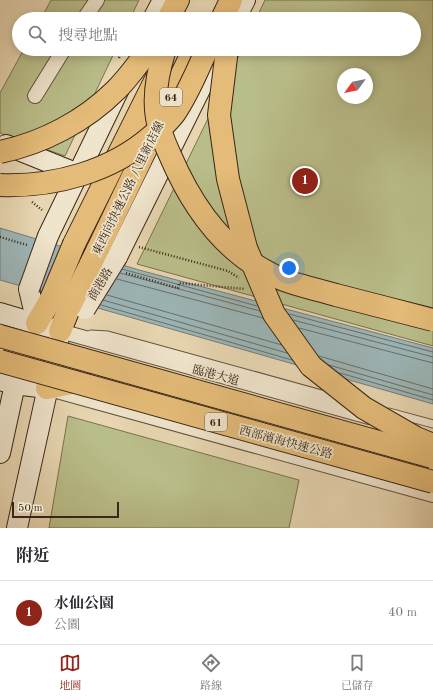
<!DOCTYPE html>
<html lang="zh-TW">
<meta charset="utf-8">
<style>
:root{--surface:#fff;--page:#f7f7f7;--text:#2b2b33;--muted:#7c7c81;--line:#e1e1e2;--accent:#8f2418}
body{margin:0;font-family:"Old Standard TT","Noto Serif TC",serif;background:var(--page);color:var(--text)}
.compass{position:absolute;left:337px;top:68px;width:36px;height:36px;border-radius:50%;background:var(--surface);box-shadow:0 2px 10px #0003;rotate:237deg}
.scale{position:absolute;left:12px;bottom:10px;width:107px;box-sizing:border-box;padding-left:4px;border:2px solid #3a2717;border-top:0;font-size:11px;line-height:14px;white-space:nowrap;color:#3a2717;-webkit-text-stroke:3px #efe4cc;paint-order:stroke}
.you{position:absolute;left:289px;top:268px;width:14px;height:14px;margin:-10px;border:3px solid #fff;border-radius:50%;background:#1a73e8;box-shadow:0 0 0 6px #1a73e833}
.badge{display:grid;place-items:center;width:26px;height:26px;border-radius:50%;background:var(--accent);color:#fff;font-size:13px;font-weight:700}
.pin{position:absolute;translate:-50% -50%;border:2px solid #fff;box-shadow:0 1px 4px #0006}
.list{margin:0;padding:0;list-style:none}
h2{display:flex;justify-content:space-between;align-items:center;height:52px;margin:0;padding:0 16px;font-size:17px}
h2 small{font-size:13px;font-weight:400;color:var(--muted)}
.list li{display:grid;grid-template-columns:26px 1fr auto;gap:12px;align-items:center;box-sizing:border-box;height:64px;padding:0 16px;border-top:1px solid var(--line)}
.list b{display:block;font-size:15px;white-space:nowrap}
.list p{margin:0;font-size:13px;white-space:nowrap;color:var(--muted)}
.list em{font-size:13px;font-style:normal;color:var(--muted)}
.icon{flex:none;width:22px;height:22px;fill:none;stroke:currentColor;stroke-width:2;stroke-linecap:round;stroke-linejoin:round}
.map{position:relative;flex:none;width:433px;height:528px;overflow:hidden}
.search{position:absolute;background:var(--surface);box-shadow:0 2px 10px #0003;left:12px;right:12px;top:12px;height:44px;display:flex;align-items:center;gap:10px;box-sizing:border-box;padding:0 14px;border-radius:22px;color:var(--muted);font-size:15px}
.sheet{height:116px;background:var(--surface)}
nav{display:flex;justify-content:space-around;align-items:center;box-sizing:border-box;height:56px;border-top:1px solid var(--line);background:var(--surface);font-size:11px;color:var(--muted)}
nav a{display:grid;justify-items:center;gap:2px}
nav .on{color:var(--accent)}
.map>svg:first-child{display:block}
</style>
<div class="map">
<svg width="433" height="528" viewBox="0 0 433 528">
<rect width="100%" height="100%" fill="#e7d6b1"/>
<filter id="stains"><feTurbulence type="fractalNoise" baseFrequency=".005" numOctaves="4"/><feColorMatrix values="0 0 0 0 .2 0 0 0 0 .09 0 0 0 0 .02 0 0 0 .5 -.17"/></filter>
<radialGradient id="worn" r=".72"><stop offset=".6" stop-color="#630" stop-opacity="0"/><stop offset="1" stop-color="#630" stop-opacity=".3"/></radialGradient>
<g fill="#b9bd89" stroke="#7a7250" fill-rule="evenodd">
<polygon points="51,0 139,0 130,19 41,19"/>
<path d="M265 0H433V346L137 264 242 49H414V19H256ZM343 74H367V98H343Z"/>
<polygon points="24,49 116,49 65,156 0,133 0,93"/>
<polygon points="68,416 299,480 289,528 49,528"/>
</g>
<polygon fill="#9cb6b8" stroke="#757d78" points="0,228 139,270 433,348 433,404 0,280"/>
<g fill="none" stroke-linecap="round" stroke-linejoin="round">
<g stroke="#6b6e68" stroke-width="1">
<polyline points="122,269 257,306"/>
<polyline points="120,273 260,311"/>
<polyline points="117,279 263,318"/>
<polyline points="107,295 282,345"/>
<polyline points="103,300 287,353"/>
<polyline points="101,305 292,360"/>
<polyline points="289,314 433,352"/>
<polyline points="293,320 433,357"/>
<polyline points="299,328 433,363"/>
<polyline points="319,356 433,389"/>
<polyline points="329,365 433,395"/>
<polyline points="340,373 433,400"/>
</g>
<g stroke="#65533e" stroke-width="9">
<g id="lane">
<polyline points="91,334 108,335 340,399"/>
<polyline points="389,412 433,424"/>
</g>
</g>
<g stroke="#65533e" stroke-width="16">
<g id="street">
<polyline points="84,19 97,0"/>
<polyline points="35,96 64,49"/>
<polyline points="60,331 369,417"/>
<polyline points="53,390 433,495"/>
</g>
</g>
<g stroke="#3a2717" stroke-width="22">
<g id="secondary">
<polyline points="153,19 163,0"/>
<polyline points="235,19 245,0"/>
<polyline points="6,145 78,174"/>
<polyline points="48,236 120,87"/>
<polyline points="117,257 220,49"/>
<polyline points="0,313 47,327"/>
<polyline points="0,380 14,384 47,388"/>
<polyline points="0,453 20,361 37,323 29,289"/>
<polyline points="17,528 59,337"/>
</g>
</g>
<g stroke="#3a2717" stroke-width="24">
<g id="highway">
<polyline points="168,19 178,0"/>
<polyline points="222,19 231,0"/>
<polyline points="74,244 157,77"/>
<polyline points="97,251 194,49"/>
<polyline points="37,323 51,299"/>
<polyline points="60,331 70,306"/>
<polyline points="47,388 81,381"/>
</g>
</g>
<g stroke="#3a2717" stroke-width="2.5" stroke-dasharray="1 2" stroke-linecap="butt">
<polyline points="119,58 123,49"/>
<polyline points="32,202 42,210"/>
<polyline points="0,237 27,245"/>
<polyline points="139,247 228,271 239,278"/>
<polyline points="126,273 178,288 179,283 245,289"/>
</g>
<use href="#lane" stroke="#efe4cc" stroke-width="7"/>
<use href="#street" stroke="#efe4cc" stroke-width="14"/>
<use href="#secondary" stroke="#efe4cc" stroke-width="20"/>
<use href="#highway" stroke="#e4bb78" stroke-width="22"/>
<g stroke="#3a2717" stroke-width="22" stroke-linecap="butt">
<g id="secondary-bridge">
<polyline points="29,289 48,236"/>
<polyline points="85,309 117,257"/>
</g>
</g>
<g stroke="#3a2717" stroke-width="24" stroke-linecap="butt">
<g id="highway-bridge">
<path d="M165 49C158 71 153 95 157 118 159 130 165 144 170 155 190 202 221 248 267 272 288 284 313 288 336 295 368 303 401 312 433 320"/>
<polyline points="227,49 219,115 228,179 246,248 274,314 311,366 364,408 416,438 433,445"/>
<path d="M0 152C43 143 85 121 116 90 128 78 139 63 149 49"/>
<path d="M0 185C54 187 111 172 153 135 160 129 168 122 174 114 188 94 197 71 207 49"/>
<polyline points="51,299 74,244"/>
<polyline points="70,306 97,251"/>
<polyline points="0,336 432,457"/>
<polyline points="0,361 433,482"/>
</g>
</g>
<use href="#secondary-bridge" stroke="#efe4cc" stroke-width="20"/>
<use href="#highway-bridge" stroke="#e4bb78" stroke-width="22"/>
</g>
<g text-anchor="middle" stroke-width="3.5" stroke-linejoin="round" paint-order="stroke">
<g fill="#efe4cc" stroke="#70604d" stroke-width="1">
<rect x="160" y="88" width="22" height="18" rx="3"/>
<rect x="205" y="413" width="22" height="18" rx="3"/>
</g>
<g font-size="11" font-weight="bold" fill="#3a2717">
<text x="171" y="101">64</text>
<text x="216" y="426">61</text>
</g>
<g font-size="12" fill="#3a2717" stroke="#efe4cc">
<text transform="translate(128 188) rotate(-64)" y="4">東西向快速公路 八里新店線</text>
<text transform="translate(100 284) rotate(-59)" y="4">商港路</text>
<text transform="translate(216 375) rotate(15)" y="4">臨港大道</text>
<text transform="translate(286 442) rotate(15)" y="4">西部濱海快速公路</text>
</g>
</g>
<rect width="100%" height="100%" filter="url(#stains)"/>
<rect width="100%" height="100%" fill="url(#worn)"/>
</svg>
<svg class="compass" viewBox="-18 -18 36 36"><path d="M0-13l5 13h-10z" fill="#e53935"/><path d="M0 13l5-13h-10z" fill="#7c7c81"/></svg>
<div class="scale">50 m</div>
<div class="you"></div>
<div class="pin badge" style="left:305px;top:181px">1</div>
<div class="search"><svg class="icon" aria-label="search" viewBox="0 0 24 24"><circle cx="10" cy="10" r="6"/><path d="M15 15l6 6"/></svg>搜尋地點</div>
</div>
<section class="sheet">
<h2>附近<small></small></h2>
<ul class="list">
<li><span class="badge">1</span><div><b>水仙公園</b><p>公園</p></div><em>40 m</em></li>
</ul>
</section>
<nav>
<a class="on"><svg class="icon" aria-label="map" viewBox="0 0 24 24"><path d="M3 6l6-2 6 2 6-2v14l-6 2-6-2-6 2zM9 4v14M15 6v14"/></svg>地圖</a>
<a><svg class="icon" aria-label="directions" viewBox="0 0 24 24"><path d="M12 3l9 9-9 9-9-9zM9 14v-3h6M13 9l2 2-2 2"/></svg>路線</a>
<a><svg class="icon" aria-label="saved" viewBox="0 0 24 24"><path d="M7 4h10v16l-5-4-5 4z"/></svg>已儲存</a>
</nav>
